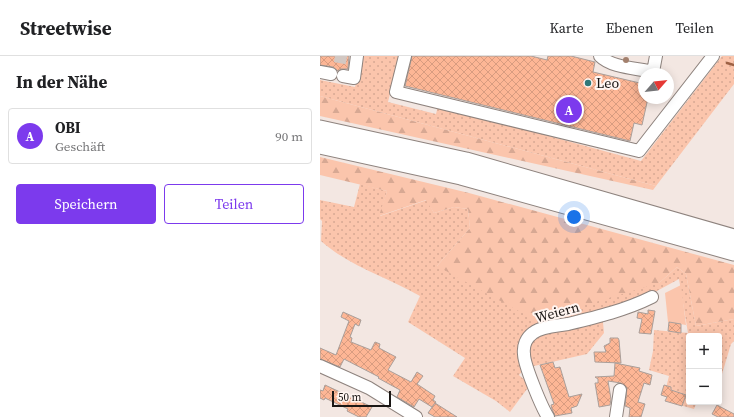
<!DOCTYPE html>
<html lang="de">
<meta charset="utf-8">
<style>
:root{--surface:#fff;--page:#f2f2f2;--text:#202124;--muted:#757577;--line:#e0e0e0;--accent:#7c3aed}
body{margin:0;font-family:"Source Serif 4",serif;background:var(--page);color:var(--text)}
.controls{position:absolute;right:12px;bottom:12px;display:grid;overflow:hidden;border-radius:4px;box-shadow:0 2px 10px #0003}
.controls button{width:36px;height:36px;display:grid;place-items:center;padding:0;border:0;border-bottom:1px solid var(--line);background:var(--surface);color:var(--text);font:20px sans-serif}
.compass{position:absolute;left:318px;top:12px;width:36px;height:36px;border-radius:50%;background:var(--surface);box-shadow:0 2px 10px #0003;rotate:62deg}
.scale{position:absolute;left:12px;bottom:10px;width:59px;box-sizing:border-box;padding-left:4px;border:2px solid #1a1614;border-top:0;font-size:11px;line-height:14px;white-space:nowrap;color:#1a1614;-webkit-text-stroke:3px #fff5f1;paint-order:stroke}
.you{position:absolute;left:254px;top:161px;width:14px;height:14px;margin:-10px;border:3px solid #fff;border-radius:50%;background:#1a73e8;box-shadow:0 0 0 6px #1a73e833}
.badge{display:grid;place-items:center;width:26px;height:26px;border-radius:50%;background:var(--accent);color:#fff;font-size:13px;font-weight:700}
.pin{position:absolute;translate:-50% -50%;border:2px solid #fff;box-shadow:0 1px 4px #0006}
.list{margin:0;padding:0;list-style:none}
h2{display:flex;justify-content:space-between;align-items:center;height:52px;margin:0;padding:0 16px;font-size:17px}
h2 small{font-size:13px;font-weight:400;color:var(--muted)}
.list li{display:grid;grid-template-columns:26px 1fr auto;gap:12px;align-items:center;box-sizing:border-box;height:56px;margin:0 8px 8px;padding:0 8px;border:1px solid var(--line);border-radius:4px}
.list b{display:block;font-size:15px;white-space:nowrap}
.list p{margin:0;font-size:13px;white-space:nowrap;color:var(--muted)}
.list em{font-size:13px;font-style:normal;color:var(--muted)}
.actions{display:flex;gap:8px;padding:12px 16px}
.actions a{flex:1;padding:9px 0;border:1px solid var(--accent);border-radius:4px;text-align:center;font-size:14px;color:var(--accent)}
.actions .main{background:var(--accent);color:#fff}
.map{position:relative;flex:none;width:414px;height:361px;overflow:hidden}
header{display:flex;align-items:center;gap:24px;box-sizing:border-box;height:56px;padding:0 20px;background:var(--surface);border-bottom:1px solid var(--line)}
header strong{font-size:19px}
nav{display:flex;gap:22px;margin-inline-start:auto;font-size:14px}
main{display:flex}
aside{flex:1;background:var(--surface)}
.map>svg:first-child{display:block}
</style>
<header>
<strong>Streetwise</strong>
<nav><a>Karte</a><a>Ebenen</a><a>Teilen</a></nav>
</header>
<main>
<aside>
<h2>In der Nähe<small></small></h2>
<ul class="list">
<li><span class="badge">A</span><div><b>OBI</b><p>Geschäft</p></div><em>90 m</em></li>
</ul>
<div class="actions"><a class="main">Speichern</a><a>Teilen</a></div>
</aside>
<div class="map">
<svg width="414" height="361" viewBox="0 0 414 361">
<defs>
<pattern id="grass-dots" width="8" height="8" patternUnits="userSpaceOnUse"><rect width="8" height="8" fill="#fbc5ac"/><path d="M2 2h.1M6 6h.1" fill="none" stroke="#d7a893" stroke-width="1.8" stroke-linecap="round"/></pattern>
<pattern id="forest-firs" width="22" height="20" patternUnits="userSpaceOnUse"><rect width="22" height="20" fill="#fbc5ac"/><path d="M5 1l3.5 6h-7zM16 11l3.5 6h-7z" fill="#d7a893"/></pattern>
<pattern id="building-cross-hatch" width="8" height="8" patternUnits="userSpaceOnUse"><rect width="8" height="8" fill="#fdb695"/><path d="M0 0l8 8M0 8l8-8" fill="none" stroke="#d89c80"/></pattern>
</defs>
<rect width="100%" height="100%" fill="#f3e7e2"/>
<g fill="url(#grass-dots)">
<polygon points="43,0 79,0 68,46 116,58 118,50 321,105 402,0 414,0 414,28 336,130 0,40 0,24 35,31"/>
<path d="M40 128 67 135 60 160 107 144 114 157 134 151 148 153 150 172 117 210 339 227 357 211 366 218 376 270 414 263V285L411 288 399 328V280H369V346H377L374 353 349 346 346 332 349 320 329 314 333 295 334 274 368 277 359 223 335 236 282 256 284 277 267 298 205 312 199 319 210 329 190 356 176 345 133 320 145 302 88 266 100 240C65 220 32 212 1 185L2 165 0 163V144L34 151Z"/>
</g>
<g fill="url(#forest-firs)">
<polygon points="0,40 336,130 333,134 0,60"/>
<polygon points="0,101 149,137 414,209 414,263 376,270 366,218 357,211 339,227 215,264 117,210 150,172 148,153 134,151 114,157 106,144 59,160 67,135 0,119"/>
</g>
<polygon fill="#fbc5ac" points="361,229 366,269 348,266 345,237"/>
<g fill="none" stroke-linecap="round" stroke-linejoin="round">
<polyline stroke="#9d6144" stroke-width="2.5" points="407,7 414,9"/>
</g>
<g fill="url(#building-cross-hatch)" stroke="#aa9f9a">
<polygon points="0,0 29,0 28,13 21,13 18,15 13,11 0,9"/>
<polygon points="92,0 211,0 227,4 228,0 251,0 275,6 273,16 324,28 324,42 328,42 322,69 314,67 310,85 85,30"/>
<polygon points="328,254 335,255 331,278 319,277 322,263 317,262 318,256 328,258"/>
<polygon points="23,256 41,264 39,270 35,268 30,281 32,282 31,286 51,294 55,286 60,288 59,292 76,301 68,314 91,326 97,316 103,320 97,328 115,340 113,344 116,346 112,351 99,343 94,351 77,341 80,334 58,322 59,321 24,303 20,311 0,303 0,292 16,299 29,265 21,261"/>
<polygon points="349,266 361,268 361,277 348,275"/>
<polygon points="290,282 298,282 299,284 301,307 275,306 274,296 286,296 284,290 290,287"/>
<polygon points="233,306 235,312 240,311 249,341 262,338 257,350 251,352 252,357 235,360 232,353 231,349 234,348 220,309"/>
<polygon points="295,307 320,312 319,315 332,319 330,329 324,327 318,346 325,348 321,361 309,361 310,352 305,350 307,332 301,327 288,325 291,343 290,349 279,351 275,327 278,327 278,323 275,321 294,320"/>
<polygon points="5,329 52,351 46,361 39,361 27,355 28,353 5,342 4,344 0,342 0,334 3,335"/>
<polygon points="344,329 351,331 351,334 366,339 362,350 345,345 347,341 341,339"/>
<polygon points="115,347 137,361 115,361 108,357"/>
<polygon points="397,349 414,358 414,361 398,361 392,358"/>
</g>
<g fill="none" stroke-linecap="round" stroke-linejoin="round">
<polyline stroke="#d2c8c3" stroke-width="12" stroke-dasharray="12 6" stroke-linecap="butt" points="15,0 30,3"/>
<g stroke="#8e837e" stroke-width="14">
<g id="minor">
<polyline points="85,0 76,36 319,95 393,0"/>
<path d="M280 0C292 12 317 12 333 16L336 0"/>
<polyline points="0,16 11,18"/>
<polyline points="23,20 34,22 37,0"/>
<polyline points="0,310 49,332 96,361"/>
<path d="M228 361C222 352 204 309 204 298 203 290 206 282 213 277 222 270 237 270 248 268 277 261 306 254 332 241"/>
<polyline points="296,361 300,334"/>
</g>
</g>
<g stroke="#8e837e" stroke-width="19">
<g id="highway">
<polyline points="0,73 146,105 414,182"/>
<polyline points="0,89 141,120 414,196"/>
</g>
</g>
<use href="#minor" stroke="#fff" stroke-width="12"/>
<use href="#highway" stroke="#fff" stroke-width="17"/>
</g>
<circle fill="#a3806d" cx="306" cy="4" r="3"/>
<circle fill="#2f7879" stroke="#fff5f1" stroke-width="1.5" cx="268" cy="27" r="4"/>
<g text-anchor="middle" stroke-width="4" stroke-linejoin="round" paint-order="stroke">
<g font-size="14" fill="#1a1614" stroke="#fff5f1" text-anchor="start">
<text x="276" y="32">Leo</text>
</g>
<g font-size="14" fill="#1a1614" stroke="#fff5f1">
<text transform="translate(237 256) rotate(-15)" y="5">Weiern</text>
</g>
</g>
</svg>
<div class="controls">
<button>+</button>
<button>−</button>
</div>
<svg class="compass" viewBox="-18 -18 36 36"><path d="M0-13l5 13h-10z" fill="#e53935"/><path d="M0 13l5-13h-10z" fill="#757577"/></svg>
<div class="scale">50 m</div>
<div class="you"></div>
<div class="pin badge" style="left:249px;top:54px">A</div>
</div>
</main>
